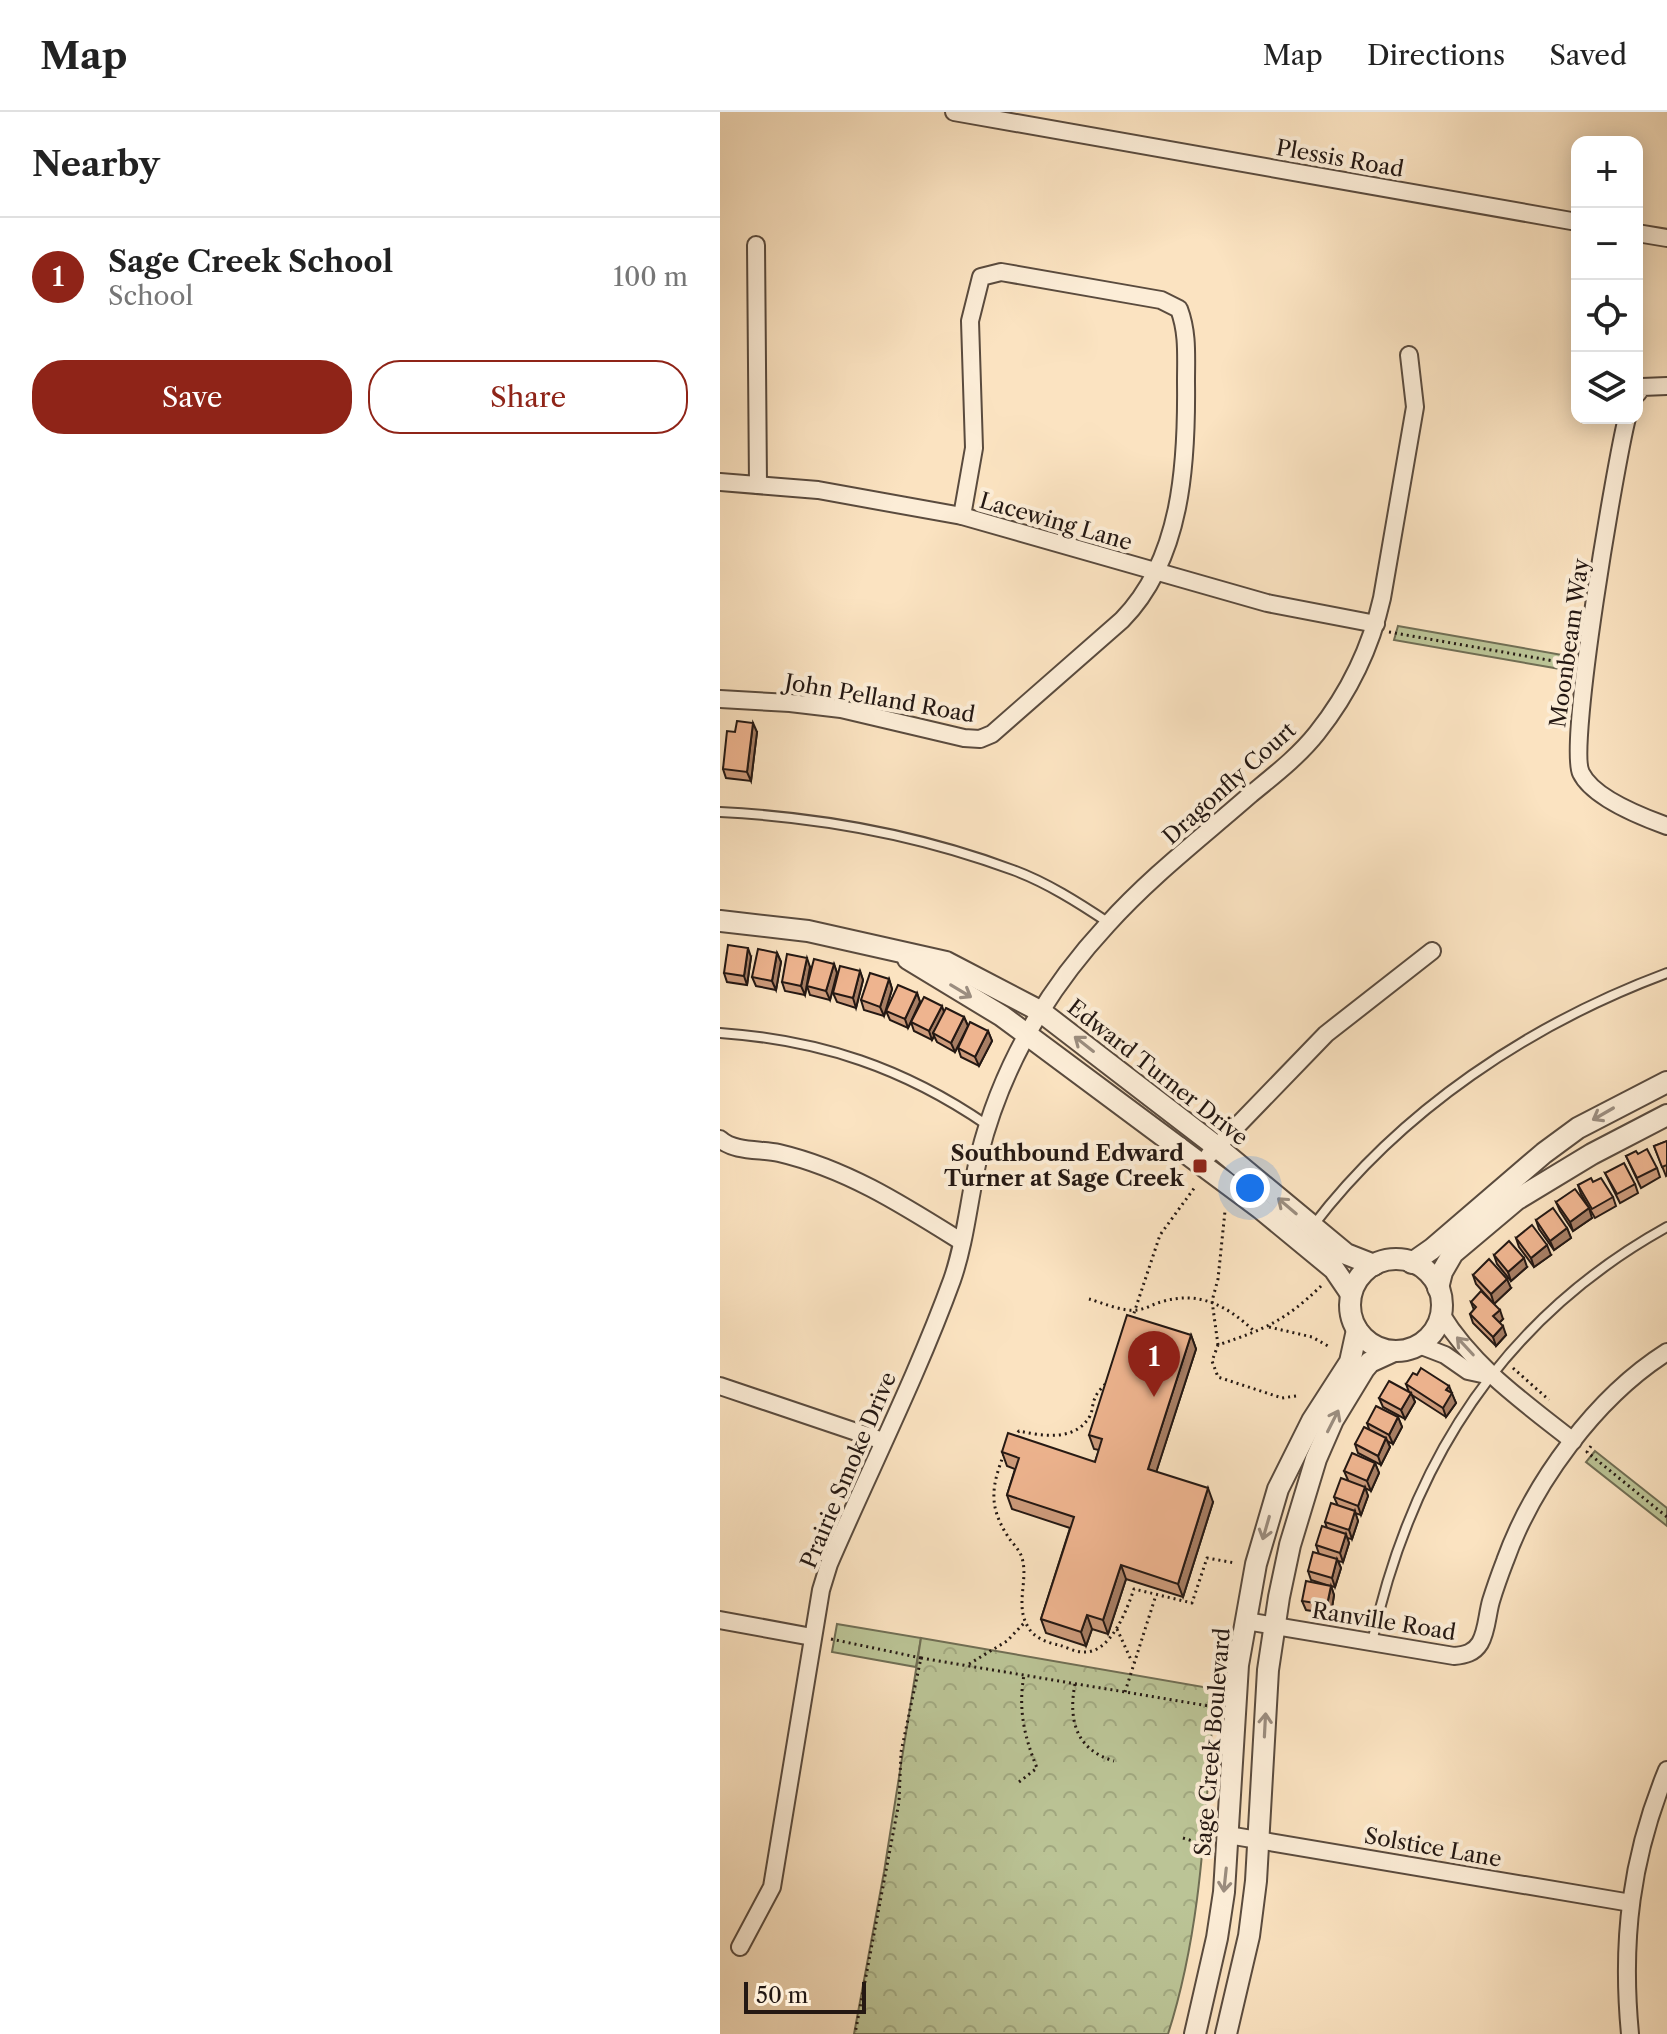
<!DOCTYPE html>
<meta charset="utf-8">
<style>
:root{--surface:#fff;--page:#f2f2f2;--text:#222;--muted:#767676;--line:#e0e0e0;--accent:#8f2418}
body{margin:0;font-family:"Libre Caslon Text",serif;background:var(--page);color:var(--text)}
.controls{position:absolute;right:24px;top:24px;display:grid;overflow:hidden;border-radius:16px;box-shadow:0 4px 20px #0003}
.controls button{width:72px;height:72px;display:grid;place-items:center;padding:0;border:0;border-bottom:2px solid var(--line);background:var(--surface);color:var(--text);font:40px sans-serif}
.scale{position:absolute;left:24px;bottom:20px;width:122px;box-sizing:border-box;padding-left:8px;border:4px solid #241813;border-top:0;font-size:22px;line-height:28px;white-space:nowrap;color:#241813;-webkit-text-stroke:6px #fcedd7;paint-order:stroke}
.you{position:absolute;left:530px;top:1076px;width:28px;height:28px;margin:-20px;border:6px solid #fff;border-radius:50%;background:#1a73e8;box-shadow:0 0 0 12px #1a73e833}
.badge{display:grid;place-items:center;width:52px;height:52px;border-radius:50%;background:var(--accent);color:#fff;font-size:26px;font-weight:700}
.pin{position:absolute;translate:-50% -66px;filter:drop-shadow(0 2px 4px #0008)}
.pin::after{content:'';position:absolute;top:42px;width:28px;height:24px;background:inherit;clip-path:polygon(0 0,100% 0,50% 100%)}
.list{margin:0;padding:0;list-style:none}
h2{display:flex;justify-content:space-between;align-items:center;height:104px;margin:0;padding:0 32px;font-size:34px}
h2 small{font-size:26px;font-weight:400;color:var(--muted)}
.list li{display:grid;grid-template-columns:52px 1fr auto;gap:24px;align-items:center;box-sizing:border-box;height:120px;padding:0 32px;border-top:2px solid var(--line)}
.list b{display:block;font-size:30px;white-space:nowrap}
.list p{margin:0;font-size:26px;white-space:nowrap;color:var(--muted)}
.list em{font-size:26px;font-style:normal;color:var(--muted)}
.actions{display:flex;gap:16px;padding:24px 32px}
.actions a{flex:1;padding:18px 0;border:2px solid var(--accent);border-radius:32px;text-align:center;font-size:28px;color:var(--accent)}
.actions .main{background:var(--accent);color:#fff}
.icon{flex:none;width:44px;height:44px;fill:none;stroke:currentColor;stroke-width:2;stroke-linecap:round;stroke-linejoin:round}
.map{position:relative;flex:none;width:947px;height:1922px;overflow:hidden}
header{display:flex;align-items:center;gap:48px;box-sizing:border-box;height:112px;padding:0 40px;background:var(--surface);border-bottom:2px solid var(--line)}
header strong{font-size:38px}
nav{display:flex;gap:44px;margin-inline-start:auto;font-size:28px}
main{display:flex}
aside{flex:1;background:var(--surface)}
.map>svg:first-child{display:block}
</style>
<header>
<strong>Map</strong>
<nav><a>Map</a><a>Directions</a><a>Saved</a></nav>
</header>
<main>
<aside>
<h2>Nearby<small></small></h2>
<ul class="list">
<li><span class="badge">1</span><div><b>Sage Creek School</b><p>School</p></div><em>100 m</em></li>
</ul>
<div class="actions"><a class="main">Save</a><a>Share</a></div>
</aside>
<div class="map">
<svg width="947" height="1922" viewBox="0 0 947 1922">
<defs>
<pattern id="forest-crowns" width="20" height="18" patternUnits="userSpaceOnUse" patternTransform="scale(2)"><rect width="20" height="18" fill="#bbc496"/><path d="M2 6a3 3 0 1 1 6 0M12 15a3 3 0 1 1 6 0" fill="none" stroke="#a1a880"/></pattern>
</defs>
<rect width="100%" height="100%" fill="#fbe3c1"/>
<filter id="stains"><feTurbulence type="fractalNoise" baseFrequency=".0025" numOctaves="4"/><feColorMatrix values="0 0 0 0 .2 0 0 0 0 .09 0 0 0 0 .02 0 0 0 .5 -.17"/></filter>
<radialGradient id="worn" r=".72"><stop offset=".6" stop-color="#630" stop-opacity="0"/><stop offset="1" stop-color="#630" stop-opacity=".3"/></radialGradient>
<g fill="#bbc496" stroke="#706e54" stroke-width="2">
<polygon points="678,514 848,544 846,558 674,528"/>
<polygon points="875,1339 947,1396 947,1414 866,1350"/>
<polygon points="117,1512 201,1526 196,1555 112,1540"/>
</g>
<path fill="url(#forest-crowns)" stroke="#706e54" stroke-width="2" d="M201 1526 495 1577C485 1693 484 1810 448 1922H134L164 1760Z"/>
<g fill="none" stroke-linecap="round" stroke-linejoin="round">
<g stroke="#5a4b3e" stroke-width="12">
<g id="service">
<path d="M0 700C99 705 199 723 293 758 326 770 359 791 389 811"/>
<path d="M0 921C101 928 184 956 267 1013"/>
<path d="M592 1115C681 998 810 912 947 861"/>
<path d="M652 1530C691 1350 783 1206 947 1115"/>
</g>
</g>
<g stroke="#5a4b3e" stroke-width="20">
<g id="minor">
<polyline points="234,0 857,110"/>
<polyline points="917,121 947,126"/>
<polyline points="36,133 38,373"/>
<polyline points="917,282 922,275 947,274"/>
<path d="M907 306C896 349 847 634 861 661 873 686 922 705 947 714"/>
<polyline points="0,370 98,378 242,404 547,491 656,512"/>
<path d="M0 587 70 591 121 597 244 626 260 627 272 622 402 508C462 447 467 351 466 270 466 244 468 221 459 197L441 188 281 160 261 165 250 209 254 336 242 404"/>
<path d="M0 1027C14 1040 41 1037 59 1041 127 1057 183 1093 242 1130"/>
<polyline points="489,1043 606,922 712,839"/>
<path d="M721 1202C753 1255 805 1291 853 1329"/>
<polyline points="699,1233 725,1243 748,1259 771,1264"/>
<polyline points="0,1274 163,1329"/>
<polyline points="0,1508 92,1525"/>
<path d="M526 1509 734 1544C745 1543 754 1541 760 1531 767 1519 767 1503 771 1489 775 1476 780 1462 785 1449 813 1371 876 1285 947 1240"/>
<polyline points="508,1723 911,1791"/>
<path d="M20 1835 52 1775 101 1478 109 1452C150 1357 197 1264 232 1168 246 1128 249 1085 259 1044 281 956 325 880 387 813 430 765 482 725 530 683 553 664 578 645 597 621 628 582 651 535 662 486L695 295 689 243"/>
<path d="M910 1922C901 1828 911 1745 947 1658"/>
</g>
</g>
<g stroke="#5a4b3e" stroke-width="24">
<g id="tertiary">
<polyline points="0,809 88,819 226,850 320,899 497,1035 626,1142 654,1153"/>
<polyline points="188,847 282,904 540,1096 614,1157 631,1182"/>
<circle cx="676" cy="1193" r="46"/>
<polyline points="692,1151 712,1137 824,1041 858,1016 947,970"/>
<polyline points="718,1176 722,1160 733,1141 796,1088 872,1042 947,1003"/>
<polyline points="475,1922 497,1826 504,1780 518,1553 536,1452 558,1377 592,1309 630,1250 637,1218"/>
<polyline points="506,1922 529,1824 536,1769 548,1558 559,1485 570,1433 596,1347 613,1308 644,1257 650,1250 674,1239"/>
</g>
</g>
<g stroke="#241813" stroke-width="3" stroke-dasharray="2 4" stroke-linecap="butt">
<polyline points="669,520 851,552"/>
<path d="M369 1187C383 1191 403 1200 417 1198 426 1197 433 1192 441 1190 479 1178 508 1194 535 1220"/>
<polyline points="412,1207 440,1123 475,1075"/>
<polyline points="549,1215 592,1225 608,1234"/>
<polyline points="498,1233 492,1189 498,1167 505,1099"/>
<polyline points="793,1256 829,1288"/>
<path d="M576 1284 562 1286 498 1265 492 1249 498 1233C545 1217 565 1209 601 1174"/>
<path d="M294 1325 299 1319C322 1324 355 1330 370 1304 373 1298 372 1292 375 1286 377 1280 383 1275 387 1270"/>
<polyline points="871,1334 867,1340 947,1405"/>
<path d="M284 1342C272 1373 268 1393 287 1423 291 1430 298 1436 301 1443 310 1466 294 1492 308 1515 314 1526 328 1531 339 1533 346 1535 355 1540 363 1540 391 1542 407 1497 414 1477L472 1491 487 1446 515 1451"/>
<polyline points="397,1517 412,1550"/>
<polyline points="111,1527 201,1546 181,1640 179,1690 135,1922"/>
<polyline points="201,1546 495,1595"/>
<polyline points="249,1552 287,1529 306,1509"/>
<path d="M355 1572C348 1608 356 1638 394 1649"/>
<polyline points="405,1580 436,1483"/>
<path d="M299 1670 317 1656C304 1624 298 1597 304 1563"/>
<polyline points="463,1726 486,1733"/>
</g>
<use href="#service" stroke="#fcedd7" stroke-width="8"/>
<use href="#minor" stroke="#fcedd7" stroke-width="16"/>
<use href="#tertiary" stroke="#fcedd7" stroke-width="20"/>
</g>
<g fill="#cd9b7b" stroke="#241813" stroke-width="2">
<polygon points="15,620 37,620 31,669 6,666 3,657"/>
<polygon points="57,841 61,850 56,878 36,874 32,865"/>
<polygon points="31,845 27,873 7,870 4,861"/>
<polygon points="114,852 117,861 110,888 90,883 87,874"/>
<polygon points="90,855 85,883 65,879 62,870"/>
<polygon points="140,859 143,868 136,896 117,890 113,881"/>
<polygon points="169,867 172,877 164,904 144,898 141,888"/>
<polygon points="197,881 200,890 193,907 224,900 244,905 248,914 235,940 217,930 214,924 212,928 194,919 191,910 188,916 170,908 166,899"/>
<polygon points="268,919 272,929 259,954 241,945 238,936"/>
<polygon points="947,1029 947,1063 946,1064 934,1034"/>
<polygon points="918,1042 937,1056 940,1065 921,1076 906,1044"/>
<polygon points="885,1061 915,1072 918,1081 900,1091"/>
<polygon points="873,1070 893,1085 896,1094 875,1106 861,1082 858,1073"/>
<polygon points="836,1090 872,1106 853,1119 840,1099"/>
<polygon points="816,1108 847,1116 851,1126 834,1138 819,1117"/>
<polygon points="796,1126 831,1143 814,1155 799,1135"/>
<polygon points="774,1143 807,1155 791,1169 777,1152"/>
<polygon points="753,1163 791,1176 774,1192 756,1172"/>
<polygon points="751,1190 783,1207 779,1211 786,1223 776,1234 753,1211 750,1202 754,1198"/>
<polygon points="471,1223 476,1237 436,1360 493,1390 463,1485 406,1467 388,1522 372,1517 366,1534 326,1521 321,1507 350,1416 292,1397 287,1383 295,1357 287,1354 282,1340 375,1350 379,1338 374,1337 369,1323"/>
<polygon points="686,1272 731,1281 736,1291 726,1305 692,1283 695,1290 685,1307 663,1295 659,1286 689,1280"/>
<polygon points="678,1305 682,1315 673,1332 667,1329 670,1335 661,1353 638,1341 635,1332 649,1317 647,1311"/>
<polygon points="655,1351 659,1361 651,1379 645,1376 648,1384 641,1403 635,1401 638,1409 632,1427 627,1426 629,1431 623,1450 618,1449 621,1456 615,1475 611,1474 614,1483 611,1502 586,1498 582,1489 610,1474 591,1468 588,1459 599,1442 596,1433 607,1416 605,1410 618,1394 614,1385 628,1368 624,1359"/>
</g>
<g fill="#a77e64" stroke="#241813" stroke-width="2">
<polygon points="33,611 37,620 31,669 27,660"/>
<polygon points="28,836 31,845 27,873 24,864"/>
<polygon points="57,841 61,850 56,878 52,869"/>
<polygon points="87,846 90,855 85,883 81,874"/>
<polygon points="114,852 117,861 110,888 106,879"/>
<polygon points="140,859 143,868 136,896 133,886"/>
<polygon points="169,867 172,877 164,904 160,895"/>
<polygon points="197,881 200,890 188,916 185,907"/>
<polygon points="222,894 225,903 213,921 214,924 212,928 209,919"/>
<polygon points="244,905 248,914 235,940 231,931"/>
<polygon points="268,919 272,929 259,954 255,945"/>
<polygon points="869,1096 872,1106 853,1119 850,1110"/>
<polygon points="847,1116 851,1126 834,1138 830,1129"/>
<polygon points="827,1133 831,1143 814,1155 811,1146"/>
<polygon points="804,1146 807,1155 791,1169 788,1160"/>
<polygon points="787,1167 791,1176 774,1192 771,1182"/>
<polygon points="780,1198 783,1207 776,1214 773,1204"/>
<polygon points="783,1214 786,1223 776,1234 773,1225"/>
<polygon points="471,1223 476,1237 433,1370 428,1357"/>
<polygon points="729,1274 736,1291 726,1305 723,1296 726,1278"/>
<polygon points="691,1281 695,1290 685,1307 681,1298"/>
<polygon points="678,1305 682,1315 673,1332 669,1323"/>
<polygon points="666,1326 670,1335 661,1353 658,1344"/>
<polygon points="655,1351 659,1361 651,1379 647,1369"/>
<polygon points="645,1375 648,1384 641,1403 638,1394"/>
<polygon points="488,1376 493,1390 463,1485 458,1472"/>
<polygon points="635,1399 638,1409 632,1427 629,1418"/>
<polygon points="626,1422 629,1431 623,1450 620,1441"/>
<polygon points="617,1447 621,1456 615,1475 612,1466"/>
<polygon points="401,1453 406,1467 388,1522 383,1508"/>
<polygon points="611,1474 614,1483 611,1502 607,1493"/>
<polygon points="367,1503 372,1517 366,1534 361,1520"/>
</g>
<g fill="#eeb48f" stroke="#241813" stroke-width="2">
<polygon points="17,609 33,611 27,660 3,657 7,619 15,620"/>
<polygon points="8,833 28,836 24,864 4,861"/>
<polygon points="38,837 57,841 52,869 32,865"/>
<polygon points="67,842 87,846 81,874 62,870"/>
<polygon points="94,847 114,852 106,879 87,874"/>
<polygon points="120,854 140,859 133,886 113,881"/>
<polygon points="150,861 169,867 160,895 141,888"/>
<polygon points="178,873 197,881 185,907 166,899"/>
<polygon points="204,885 222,894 209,919 191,910"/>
<polygon points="226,896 244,905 231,931 213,921"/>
<polygon points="250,910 268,919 255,945 238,936"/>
<polygon points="947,1029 947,1053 942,1055 934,1034"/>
<polygon points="927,1037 937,1056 917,1066 906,1044 916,1039 918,1042"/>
<polygon points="904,1051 915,1072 897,1082 885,1061"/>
<polygon points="871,1066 873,1070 881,1066 893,1085 872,1097 858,1073"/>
<polygon points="855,1077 869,1096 850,1110 836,1090"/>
<polygon points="833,1096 847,1116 830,1129 816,1108"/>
<polygon points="812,1113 827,1133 811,1146 796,1126"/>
<polygon points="789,1129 804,1146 788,1160 774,1143"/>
<polygon points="769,1147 787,1167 771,1182 753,1163"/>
<polygon points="761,1179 780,1198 773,1204 783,1214 773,1225 750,1202 756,1195 751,1190"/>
<polygon points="407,1203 471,1223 428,1357 488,1376 458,1472 401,1453 383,1508 367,1503 361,1520 321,1507 354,1405 287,1383 299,1346 282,1340 288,1321 375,1350 382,1327 369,1323"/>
<polygon points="701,1256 729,1274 726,1278 732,1281 723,1296 686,1272 693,1261 697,1263"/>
<polygon points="669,1269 691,1281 681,1298 659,1286"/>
<polygon points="656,1294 678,1305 669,1323 647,1311"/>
<polygon points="644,1315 666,1326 658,1344 635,1332"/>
<polygon points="632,1341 655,1351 647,1369 624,1359"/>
<polygon points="621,1366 645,1375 638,1394 614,1385"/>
<polygon points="611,1391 635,1399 629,1418 605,1410"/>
<polygon points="602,1414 626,1422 620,1441 596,1433"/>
<polygon points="593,1440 617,1447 612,1466 588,1459"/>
<polygon points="586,1469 611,1474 607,1493 582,1489"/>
</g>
<defs><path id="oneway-shaft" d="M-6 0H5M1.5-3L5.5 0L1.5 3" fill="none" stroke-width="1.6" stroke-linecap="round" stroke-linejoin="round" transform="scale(2)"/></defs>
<g stroke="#9b8d7f">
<use href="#oneway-shaft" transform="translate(241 879) rotate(31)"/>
<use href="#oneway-shaft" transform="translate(364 932) rotate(-142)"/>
<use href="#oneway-shaft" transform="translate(883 1002) rotate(150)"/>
<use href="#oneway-shaft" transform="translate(567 1094) rotate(-140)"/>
<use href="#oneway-shaft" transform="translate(745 1234) rotate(-133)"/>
<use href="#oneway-shaft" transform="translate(613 1309) rotate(-63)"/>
<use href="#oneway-shaft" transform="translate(546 1416) rotate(106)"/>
<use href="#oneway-shaft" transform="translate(545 1613) rotate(-87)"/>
<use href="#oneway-shaft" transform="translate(505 1768) rotate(96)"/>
</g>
<rect fill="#8f2418" stroke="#fcedd7" stroke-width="3" x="472" y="1046" width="16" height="16" rx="4"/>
<g text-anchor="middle" stroke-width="8" stroke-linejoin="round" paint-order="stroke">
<g font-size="22" fill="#241813" stroke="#fcedd7">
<text transform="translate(620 46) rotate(10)" y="8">Plessis Road</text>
<text transform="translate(336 409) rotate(16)" y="8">Lacewing Lane</text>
<text transform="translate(849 531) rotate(-82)" y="8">Moonbeam Way</text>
<text transform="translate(160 586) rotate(10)" y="8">John Pelland Road</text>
<text transform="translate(509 671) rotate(-42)" y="8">Dragonfly Court</text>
<text transform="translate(438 960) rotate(38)" y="8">Edward Turner Drive</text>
<text transform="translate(128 1358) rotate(-67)" y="8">Prairie Smoke Drive</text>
<text transform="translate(664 1509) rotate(9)" y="8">Ranville Road</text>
<text transform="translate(492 1630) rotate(-85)" y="8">Sage Creek Boulevard</text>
<text transform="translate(713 1735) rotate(10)" y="8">Solstice Lane</text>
</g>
<g font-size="22" font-weight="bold" fill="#241813" stroke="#fcedd7" text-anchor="end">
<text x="464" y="1049">Southbound Edward<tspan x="464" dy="25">Turner at Sage Creek</tspan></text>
</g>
</g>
<rect width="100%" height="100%" filter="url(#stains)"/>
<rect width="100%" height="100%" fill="url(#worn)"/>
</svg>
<div class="controls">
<button>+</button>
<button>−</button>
<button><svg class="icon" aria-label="locate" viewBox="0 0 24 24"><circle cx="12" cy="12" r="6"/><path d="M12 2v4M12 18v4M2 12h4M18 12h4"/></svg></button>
<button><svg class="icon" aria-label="layers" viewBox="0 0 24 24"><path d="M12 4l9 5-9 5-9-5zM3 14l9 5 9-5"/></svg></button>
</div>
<div class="scale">50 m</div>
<div class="you"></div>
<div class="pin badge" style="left:434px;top:1285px">1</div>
</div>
</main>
